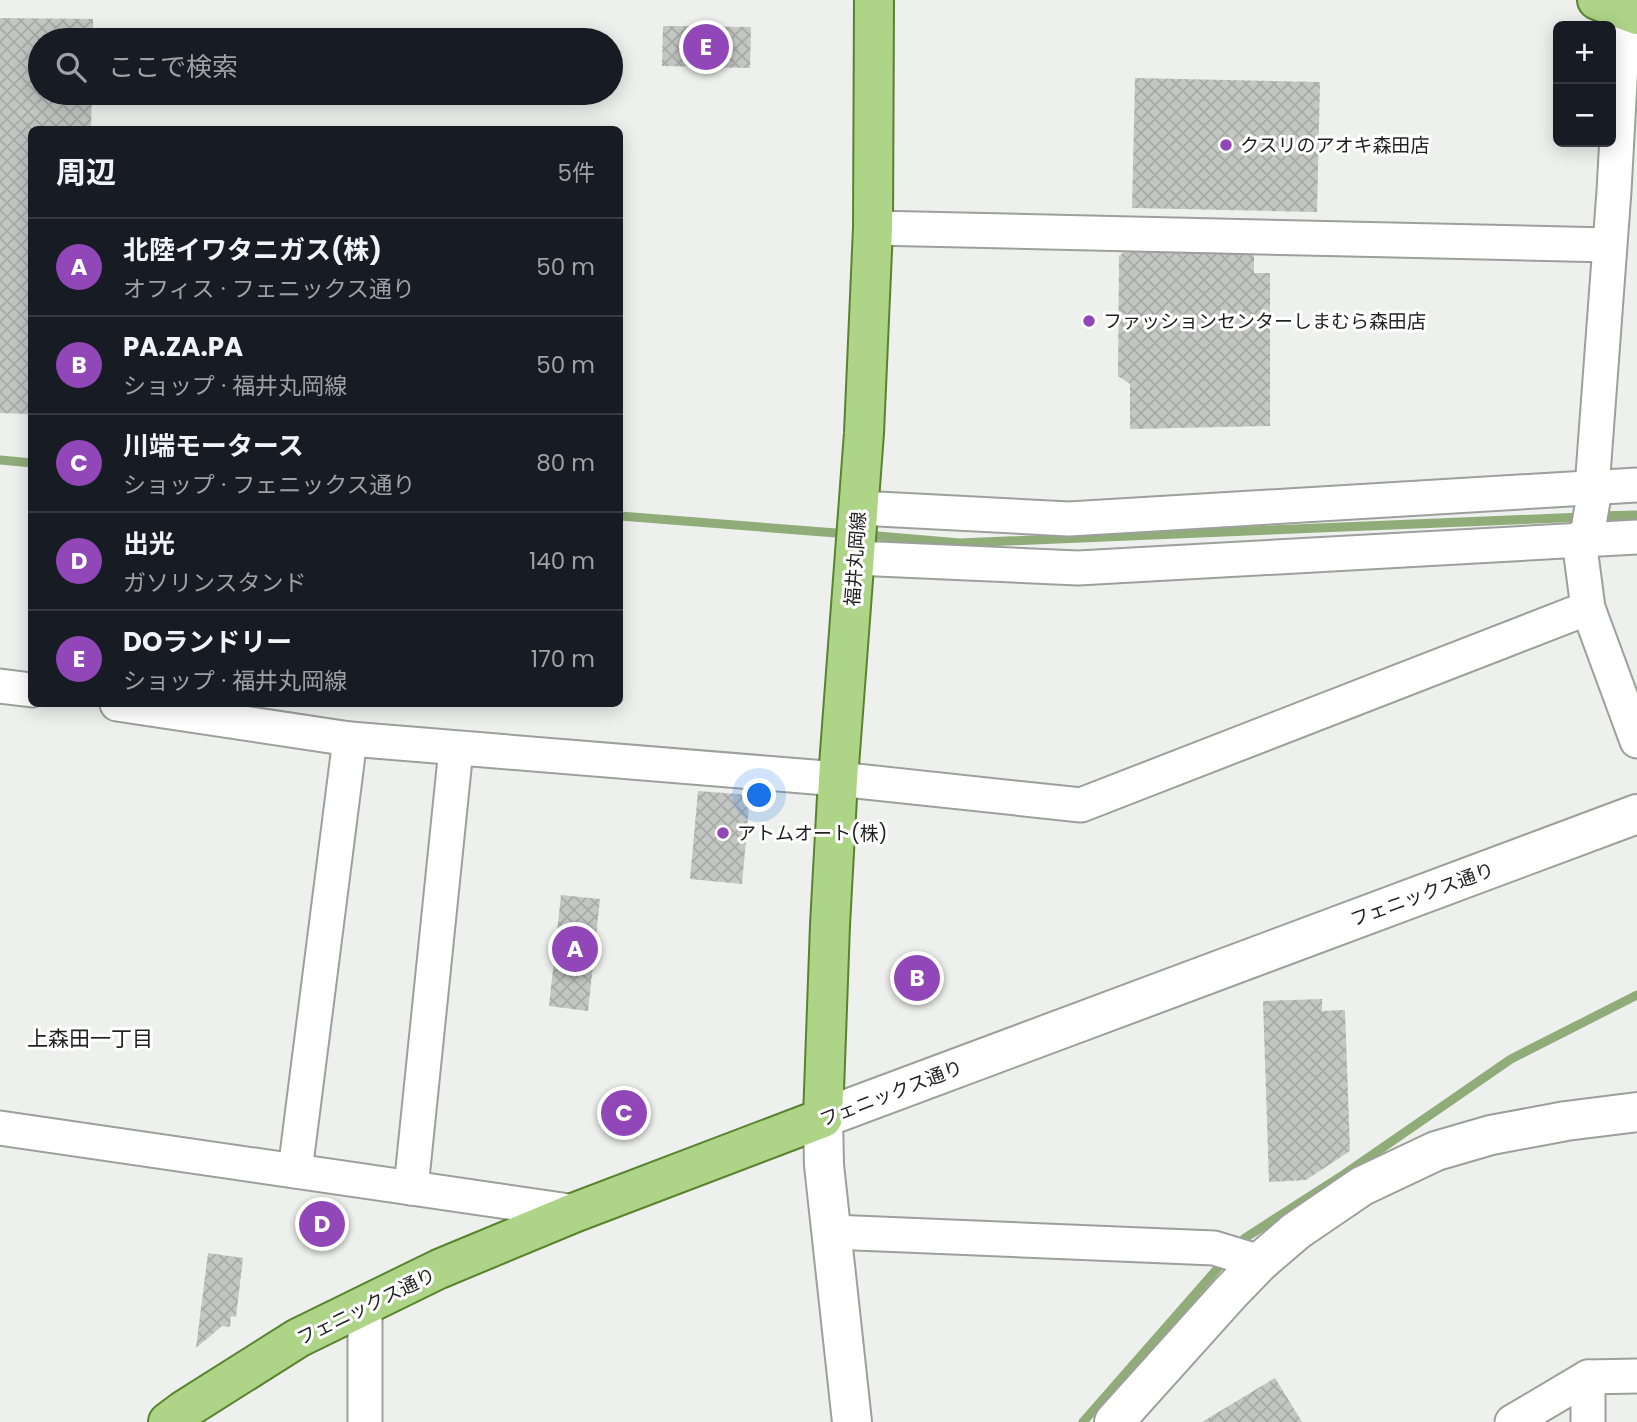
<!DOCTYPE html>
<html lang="ja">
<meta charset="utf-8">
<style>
:root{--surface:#171b24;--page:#20242c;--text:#f1f3f6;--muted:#9ea1a6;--line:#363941;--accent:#9247b8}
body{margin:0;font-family:Poppins,"Noto Sans JP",sans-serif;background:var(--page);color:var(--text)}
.controls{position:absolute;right:21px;top:21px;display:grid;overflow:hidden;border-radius:10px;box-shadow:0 4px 18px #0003}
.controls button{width:63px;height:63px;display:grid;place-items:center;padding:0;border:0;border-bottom:2px solid var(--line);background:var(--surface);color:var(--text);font:35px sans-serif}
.you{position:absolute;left:760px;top:796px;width:24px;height:24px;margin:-18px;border:5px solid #fff;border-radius:50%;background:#1a73e8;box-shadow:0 0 0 10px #1a73e833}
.badge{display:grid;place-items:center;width:46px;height:46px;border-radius:50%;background:var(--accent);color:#fff;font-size:23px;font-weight:700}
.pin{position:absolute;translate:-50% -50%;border:4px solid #fff;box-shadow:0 2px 7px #0006}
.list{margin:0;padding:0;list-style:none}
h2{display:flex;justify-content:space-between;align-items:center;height:91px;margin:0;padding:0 28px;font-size:30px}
h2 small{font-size:23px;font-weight:400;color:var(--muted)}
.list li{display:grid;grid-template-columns:46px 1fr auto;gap:21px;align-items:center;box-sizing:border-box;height:98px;padding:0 28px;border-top:2px solid var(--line)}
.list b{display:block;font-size:26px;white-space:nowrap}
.list p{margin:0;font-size:23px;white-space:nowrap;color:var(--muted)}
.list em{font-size:23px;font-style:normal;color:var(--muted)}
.icon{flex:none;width:38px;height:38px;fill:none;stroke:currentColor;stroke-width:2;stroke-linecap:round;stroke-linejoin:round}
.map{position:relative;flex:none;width:1637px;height:1422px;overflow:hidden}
.search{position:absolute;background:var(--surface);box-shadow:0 4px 18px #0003;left:28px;top:28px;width:595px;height:77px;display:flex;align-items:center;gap:18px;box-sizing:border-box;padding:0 24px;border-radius:38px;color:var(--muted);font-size:26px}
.panel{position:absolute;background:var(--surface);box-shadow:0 4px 18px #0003;left:28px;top:126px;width:595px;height:581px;border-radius:10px}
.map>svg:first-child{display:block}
</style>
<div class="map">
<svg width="1637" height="1422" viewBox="0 0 1637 1422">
<defs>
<pattern id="building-cross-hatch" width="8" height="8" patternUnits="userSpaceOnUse" patternTransform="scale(1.75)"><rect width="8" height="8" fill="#c4c6c3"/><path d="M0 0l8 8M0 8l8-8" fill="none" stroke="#a8aaa7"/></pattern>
</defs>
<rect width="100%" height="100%" fill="#eef0ed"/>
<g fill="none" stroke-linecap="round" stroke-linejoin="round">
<g stroke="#8fac79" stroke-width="9">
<polyline points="0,460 32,463"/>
<polyline points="620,516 849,534"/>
<polyline points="1597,516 1637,515"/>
<polyline points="866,535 960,543 1583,517"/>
<polyline points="1237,1247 1245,1238 1343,1175 1511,1059 1637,995"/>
<polyline points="1083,1422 1225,1260"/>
</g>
</g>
<g fill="url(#building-cross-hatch)">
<polygon points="0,18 93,19 93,40 40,40 40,93 92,93 91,130 32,130 32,414 0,413"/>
<polygon points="663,26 751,27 750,68 662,66"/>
<polygon points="1135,78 1320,82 1317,212 1132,208"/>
<polygon points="1129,248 1254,250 1254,273 1270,273 1270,426 1130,429 1130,384 1118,376 1119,256"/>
<polygon points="698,791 750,795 742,884 690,879"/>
<polygon points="561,895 600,899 588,1011 549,1006"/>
<polygon points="1322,999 1322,1011 1345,1010 1350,1151 1306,1180 1269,1182 1263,1001"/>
<polygon points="208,1253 243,1258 236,1317 231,1316 230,1327 222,1326 196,1348"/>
<polygon points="1275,1378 1302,1422 1202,1422"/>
</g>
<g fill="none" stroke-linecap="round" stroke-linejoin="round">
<g stroke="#9d9f9c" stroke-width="37">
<g id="minor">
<polyline points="873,228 1609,245"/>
<polyline points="859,508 1069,519 1637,485"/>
<polyline points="855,558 1078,568 1637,537"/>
<polyline points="1588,608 1579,540 1588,530 1593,501 1592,488 1614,191 1624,9 1626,0"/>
<polyline points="0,686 32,690"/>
<polyline points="117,704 350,739 838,779 1081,805 1588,608 1637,741"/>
<polyline points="0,1128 576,1212"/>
<polyline points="295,1171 350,739"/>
<polyline points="411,1188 456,749"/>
<polyline points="832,1232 1214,1248 1260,1262"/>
<polyline points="365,1306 365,1422"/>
<polyline points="1588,1377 1588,1422"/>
<polyline points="1512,1422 1588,1377 1637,1376"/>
</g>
</g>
<g stroke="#9d9f9c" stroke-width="42">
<g id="tertiary">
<polyline points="852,1422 824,1165 823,1118 1637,814"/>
<polyline points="1114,1422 1230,1293 1260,1262 1296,1231 1362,1186 1436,1151 1491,1135 1566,1121 1637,1112"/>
</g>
</g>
<g stroke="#59832f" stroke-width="42">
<g id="primary">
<polyline points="1597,0 1637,15"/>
<polyline points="168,1422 184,1410 298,1338 439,1269 576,1212 823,1118 830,925 838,779 864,433 873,228 874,0"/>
</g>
</g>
<use href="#minor" stroke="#fff" stroke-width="33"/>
<use href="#tertiary" stroke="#fff" stroke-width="38"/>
<use href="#primary" stroke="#aed488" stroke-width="38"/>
</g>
<g fill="#9247b8" stroke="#fff" stroke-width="2.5">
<circle cx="1226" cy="145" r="7"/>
<circle cx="1089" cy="321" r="7"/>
<circle cx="723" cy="833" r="7"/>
</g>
<g text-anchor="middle" stroke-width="6" stroke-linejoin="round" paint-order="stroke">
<g font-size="19" fill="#1f201f" stroke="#fff" text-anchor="start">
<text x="1240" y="152">クスリのアオキ森田店</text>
<text x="1103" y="328">ファッションセンターしまむら森田店</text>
<text x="737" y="840">アトムオート(株)</text>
</g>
<g font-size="19" fill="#1f201f" stroke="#fff">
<text transform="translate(855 559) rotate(-86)" y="7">福井丸岡線</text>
<text transform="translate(1422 894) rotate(-20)" y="7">フェニックス通り</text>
<text transform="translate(891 1093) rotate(-21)" y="7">フェニックス通り</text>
<text transform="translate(366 1306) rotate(-26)" y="7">フェニックス通り</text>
</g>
<g font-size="21" fill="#1f201f" stroke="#fff">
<text x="90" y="1046">上森田一丁目</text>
</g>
</g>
</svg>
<div class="controls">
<button>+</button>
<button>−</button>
</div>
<div class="you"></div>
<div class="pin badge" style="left:575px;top:949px">A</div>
<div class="pin badge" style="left:917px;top:978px">B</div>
<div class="pin badge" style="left:624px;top:1113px">C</div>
<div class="pin badge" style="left:322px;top:1224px">D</div>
<div class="pin badge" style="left:706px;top:47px">E</div>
<div class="search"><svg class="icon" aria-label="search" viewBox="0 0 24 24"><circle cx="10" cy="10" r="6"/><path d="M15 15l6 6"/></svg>ここで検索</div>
<section class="panel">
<h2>周辺<small>5件</small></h2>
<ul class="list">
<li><span class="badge">A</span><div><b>北陸イワタニガス(株)</b><p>オフィス · フェニックス通り</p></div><em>50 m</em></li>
<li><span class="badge">B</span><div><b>PA.ZA.PA</b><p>ショップ · 福井丸岡線</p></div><em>50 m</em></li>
<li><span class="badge">C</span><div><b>川端モータース</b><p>ショップ · フェニックス通り</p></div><em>80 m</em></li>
<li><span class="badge">D</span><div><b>出光</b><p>ガソリンスタンド</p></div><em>140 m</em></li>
<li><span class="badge">E</span><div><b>DOランドリー</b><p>ショップ · 福井丸岡線</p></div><em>170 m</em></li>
</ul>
</section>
</div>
